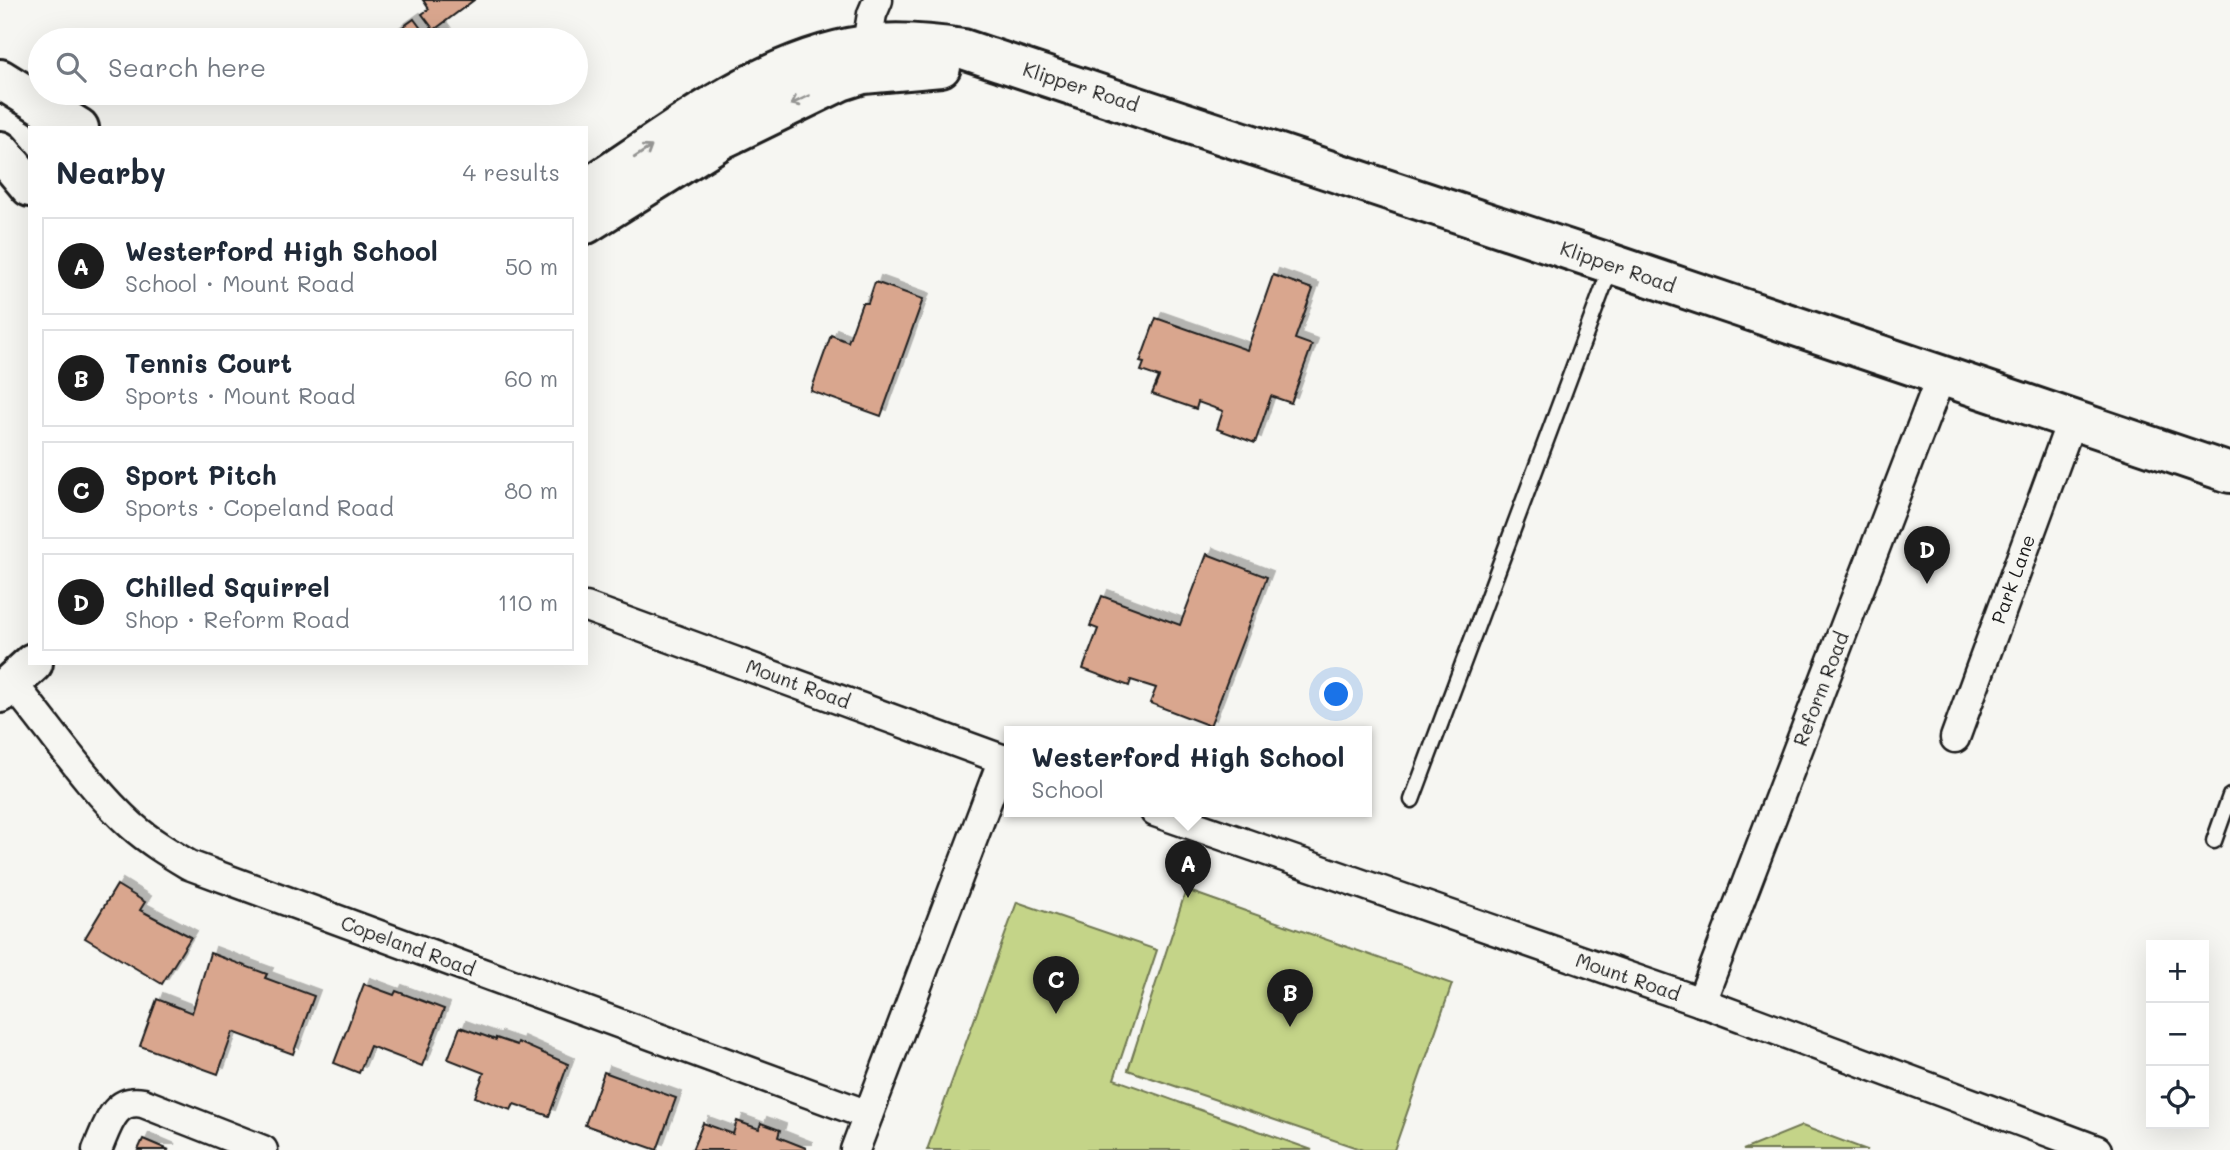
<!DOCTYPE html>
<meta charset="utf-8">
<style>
:root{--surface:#fff;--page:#f6f6f7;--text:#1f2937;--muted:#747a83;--line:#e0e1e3;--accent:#1c1c1c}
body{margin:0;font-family:Mali,sans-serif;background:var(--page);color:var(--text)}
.controls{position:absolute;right:21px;bottom:21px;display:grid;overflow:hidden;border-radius:0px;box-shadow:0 7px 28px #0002}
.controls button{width:63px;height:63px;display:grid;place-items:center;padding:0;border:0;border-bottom:2px solid var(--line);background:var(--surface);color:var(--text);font:35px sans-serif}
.you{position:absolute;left:1337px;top:695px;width:24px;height:24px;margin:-18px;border:5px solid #fff;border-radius:50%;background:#1a73e8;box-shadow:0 0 0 10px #1a73e833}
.badge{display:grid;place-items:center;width:46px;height:46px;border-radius:50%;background:var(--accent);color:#fff;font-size:23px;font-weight:700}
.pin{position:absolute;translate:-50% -58px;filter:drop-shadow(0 2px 4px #0008)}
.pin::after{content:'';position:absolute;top:37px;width:24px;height:21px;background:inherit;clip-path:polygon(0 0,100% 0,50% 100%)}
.popup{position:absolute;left:1004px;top:726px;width:368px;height:91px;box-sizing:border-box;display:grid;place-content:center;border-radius:0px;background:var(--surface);filter:drop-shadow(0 2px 5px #0005);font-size:23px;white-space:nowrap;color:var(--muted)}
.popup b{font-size:26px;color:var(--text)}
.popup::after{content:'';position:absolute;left:50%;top:100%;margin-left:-14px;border:14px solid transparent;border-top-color:var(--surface)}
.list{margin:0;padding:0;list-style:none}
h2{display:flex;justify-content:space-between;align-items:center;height:91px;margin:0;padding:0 28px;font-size:30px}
h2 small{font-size:23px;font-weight:400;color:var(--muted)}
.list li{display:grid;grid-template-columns:46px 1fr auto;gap:21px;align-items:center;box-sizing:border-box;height:98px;margin:0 14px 14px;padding:0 14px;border:2px solid var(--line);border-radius:0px}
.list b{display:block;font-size:26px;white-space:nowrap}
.list p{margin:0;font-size:23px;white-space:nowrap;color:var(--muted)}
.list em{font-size:23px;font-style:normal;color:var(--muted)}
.icon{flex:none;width:38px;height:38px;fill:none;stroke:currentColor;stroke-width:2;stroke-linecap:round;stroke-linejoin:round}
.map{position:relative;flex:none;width:2230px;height:1150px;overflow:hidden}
.search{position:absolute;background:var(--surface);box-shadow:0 7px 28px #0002;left:28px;top:28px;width:560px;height:77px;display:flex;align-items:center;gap:18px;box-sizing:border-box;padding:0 24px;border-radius:38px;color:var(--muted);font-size:26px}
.panel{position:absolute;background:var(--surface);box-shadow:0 7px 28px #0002;left:28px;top:126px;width:560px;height:539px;border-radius:0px}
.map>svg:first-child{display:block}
</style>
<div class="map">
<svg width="2230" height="1150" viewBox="0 0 2230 1150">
<defs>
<filter id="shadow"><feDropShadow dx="6" dy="-6" stdDeviation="0" flood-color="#0004"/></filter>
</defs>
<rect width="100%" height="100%" fill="#f6f6f2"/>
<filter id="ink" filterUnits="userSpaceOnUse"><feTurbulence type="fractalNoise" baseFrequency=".0143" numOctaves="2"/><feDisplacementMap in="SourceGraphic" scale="14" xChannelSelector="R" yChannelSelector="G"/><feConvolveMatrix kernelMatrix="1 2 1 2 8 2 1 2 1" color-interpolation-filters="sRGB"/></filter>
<g filter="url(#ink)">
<g fill="#c4d488" stroke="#707852" stroke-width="2">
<polygon points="1186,890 1452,984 1394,1150 1363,1150 1128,1070"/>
<polygon points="1017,902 1157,950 1114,1079 1312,1150 927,1150"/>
<polygon points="1802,1126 1867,1150 1743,1150"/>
</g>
<g fill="#d9a68e" stroke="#1c1c1c" stroke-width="2" filter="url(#shadow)">
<polygon points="423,0 474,0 434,30 422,14 429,9"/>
<polygon points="414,19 428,38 441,29 449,40 398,40 393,34"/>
<polygon points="1273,275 1313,289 1295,339 1312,345 1291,403 1271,396 1255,443 1217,429 1223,411 1198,402 1196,409 1152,394 1159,377 1141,371 1144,363 1140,362 1156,318 1247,350"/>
<polygon points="875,282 923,299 881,416 811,391 831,335 848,342 862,303 868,303"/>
<polygon points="1207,554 1267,577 1210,726 1150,703 1156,688 1131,680 1129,686 1083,669 1098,629 1090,626 1102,596 1180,625"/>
<polygon points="117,885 145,902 140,910 191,937 162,984 85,938"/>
<polygon points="210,953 267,974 265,978 314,996 293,1054 233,1032 218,1074 140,1046 157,999 192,1013"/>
<polygon points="364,984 394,995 396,991 444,1009 422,1066 370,1046 359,1073 334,1063"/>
<polygon points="460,1027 496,1040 496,1038 517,1045 518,1042 568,1064 549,1116 514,1104 511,1110 475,1097 484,1073 448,1059"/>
<polygon points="604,1072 676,1098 657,1150 585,1125"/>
<polygon points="737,1121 759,1129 761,1123 780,1130 778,1137 806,1148 806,1150 692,1150 703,1123 733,1134"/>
<polygon points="143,1139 169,1150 138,1150"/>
</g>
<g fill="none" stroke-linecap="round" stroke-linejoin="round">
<g stroke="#1c1c1c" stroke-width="19">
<g id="service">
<polyline points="1412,800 1612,264"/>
<polyline points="2214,841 2230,796"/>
</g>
</g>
<g stroke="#1c1c1c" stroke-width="33">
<g id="minor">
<polyline points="864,61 872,14 878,0"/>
<polyline points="586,607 1010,762"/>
<path d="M12 683C50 728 88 786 131 825 149 841 169 853 189 865L868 1115"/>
<polyline points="1955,738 2072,419"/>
<polyline points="1155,812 1701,1002 2097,1150"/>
<polyline points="1701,1002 1941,376"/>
<path d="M97 1150C107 1128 113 1097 143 1103L263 1150"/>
<polyline points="855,1150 1003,759"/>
</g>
</g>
<g stroke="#1c1c1c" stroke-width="44">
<g id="secondary">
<polyline points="0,79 79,128"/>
<polyline points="0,151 30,187"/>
<path d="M586 189C671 134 763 59 866 45 898 41 931 44 963 49L1612 264 2230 473"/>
<polyline points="586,224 722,139 841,81 863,74 941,67"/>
<polyline points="0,693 33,663"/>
</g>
</g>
<use href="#service" stroke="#f6f6f2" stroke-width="14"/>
<use href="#minor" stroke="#f6f6f2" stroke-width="28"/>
<use href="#secondary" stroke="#f6f6f2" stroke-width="38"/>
</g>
<defs><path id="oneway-shaft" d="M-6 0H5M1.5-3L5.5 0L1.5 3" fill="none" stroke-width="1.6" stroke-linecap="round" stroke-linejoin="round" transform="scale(1.75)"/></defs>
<g stroke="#949492">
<use href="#oneway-shaft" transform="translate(800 100) rotate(154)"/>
<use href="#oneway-shaft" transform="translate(643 152) rotate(-33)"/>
</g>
</g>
<g text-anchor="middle" stroke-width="7" stroke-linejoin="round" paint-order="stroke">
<g font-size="19" fill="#1c1c1c" stroke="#f6f6f2">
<text transform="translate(1081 87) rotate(18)" y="7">Klipper Road</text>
<text transform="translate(1618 267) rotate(19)" y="7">Klipper Road</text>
<text transform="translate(2013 579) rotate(-70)" y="7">Park Lane</text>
<text transform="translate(798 684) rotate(20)" y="7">Mount Road</text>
<text transform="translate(1821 689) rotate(-69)" y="7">Reform Road</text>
<text transform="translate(408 946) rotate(20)" y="7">Copeland Road</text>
<text transform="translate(1628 977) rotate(19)" y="7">Mount Road</text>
</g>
</g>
</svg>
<div class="controls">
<button>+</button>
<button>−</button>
<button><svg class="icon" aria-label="locate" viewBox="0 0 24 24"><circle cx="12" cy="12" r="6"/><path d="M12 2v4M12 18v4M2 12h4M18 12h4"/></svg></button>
</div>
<div class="you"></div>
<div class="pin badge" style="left:1188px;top:898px">A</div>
<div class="popup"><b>Westerford High School</b>School</div>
<div class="pin badge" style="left:1290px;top:1027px">B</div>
<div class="pin badge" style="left:1056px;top:1014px">C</div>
<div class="pin badge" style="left:1927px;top:584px">D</div>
<div class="search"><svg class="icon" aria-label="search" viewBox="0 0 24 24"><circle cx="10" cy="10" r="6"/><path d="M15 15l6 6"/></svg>Search here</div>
<section class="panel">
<h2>Nearby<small>4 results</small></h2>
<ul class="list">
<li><span class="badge">A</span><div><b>Westerford High School</b><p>School · Mount Road</p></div><em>50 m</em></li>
<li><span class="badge">B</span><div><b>Tennis Court</b><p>Sports · Mount Road</p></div><em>60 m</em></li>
<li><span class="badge">C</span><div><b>Sport Pitch</b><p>Sports · Copeland Road</p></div><em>80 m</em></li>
<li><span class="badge">D</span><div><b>Chilled Squirrel</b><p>Shop · Reform Road</p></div><em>110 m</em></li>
</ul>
</section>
</div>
